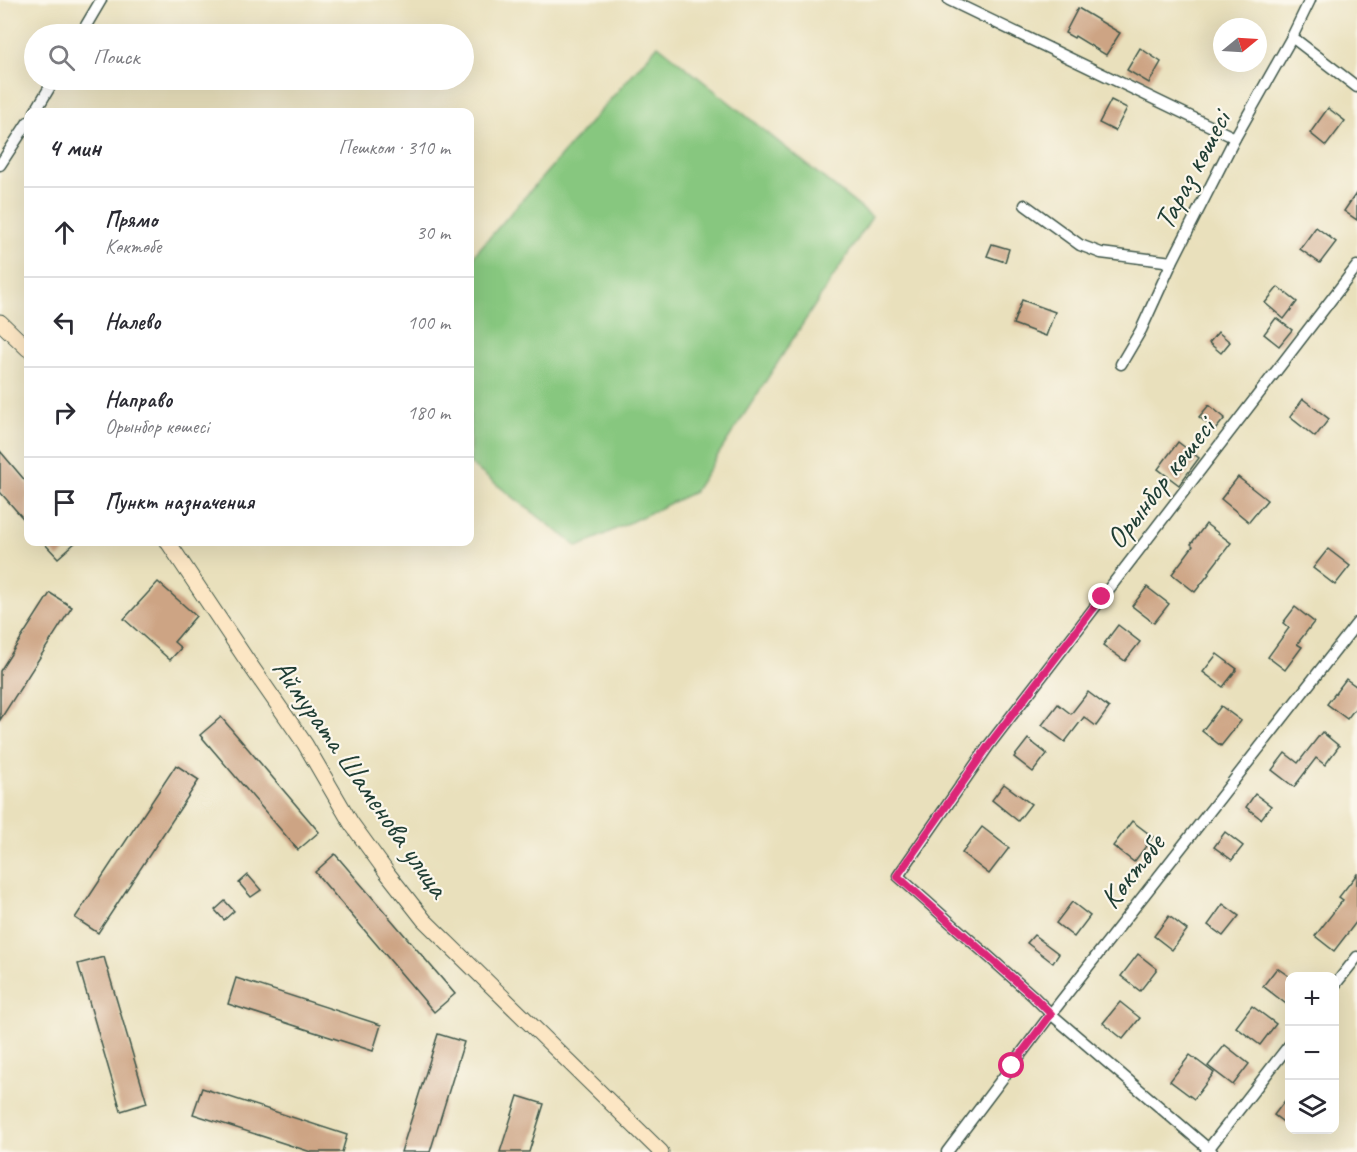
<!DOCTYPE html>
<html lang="ru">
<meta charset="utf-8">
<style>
:root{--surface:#fff;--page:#f2f2f3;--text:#2b2b33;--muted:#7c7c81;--line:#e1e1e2}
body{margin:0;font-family:Caveat,sans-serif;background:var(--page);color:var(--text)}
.controls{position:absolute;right:18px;bottom:18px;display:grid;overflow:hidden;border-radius:12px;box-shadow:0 6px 24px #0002}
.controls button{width:54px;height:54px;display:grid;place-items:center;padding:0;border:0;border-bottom:2px solid var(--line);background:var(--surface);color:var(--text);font:30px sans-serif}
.compass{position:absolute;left:1213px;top:18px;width:54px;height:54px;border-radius:50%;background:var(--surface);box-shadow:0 6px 24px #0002;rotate:72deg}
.stop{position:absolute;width:18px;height:18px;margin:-14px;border:4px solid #db2777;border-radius:50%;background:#fff}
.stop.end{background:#db2777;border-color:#fff;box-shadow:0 2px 6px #0008}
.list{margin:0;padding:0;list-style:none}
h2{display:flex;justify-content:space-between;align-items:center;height:78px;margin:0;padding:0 24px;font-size:26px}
h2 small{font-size:20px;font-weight:400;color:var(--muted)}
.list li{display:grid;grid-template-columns:39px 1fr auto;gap:18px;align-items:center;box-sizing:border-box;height:90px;padding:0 24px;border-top:2px solid var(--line)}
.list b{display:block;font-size:22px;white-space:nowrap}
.list p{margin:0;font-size:20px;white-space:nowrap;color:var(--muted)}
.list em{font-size:20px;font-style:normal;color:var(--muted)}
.icon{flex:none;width:33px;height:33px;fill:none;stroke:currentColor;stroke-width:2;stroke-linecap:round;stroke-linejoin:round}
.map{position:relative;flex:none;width:1357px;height:1152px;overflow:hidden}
.search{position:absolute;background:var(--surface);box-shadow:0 6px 24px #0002;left:24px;top:24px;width:450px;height:66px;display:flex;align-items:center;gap:15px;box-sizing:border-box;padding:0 21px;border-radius:33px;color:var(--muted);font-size:22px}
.panel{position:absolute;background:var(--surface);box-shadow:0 6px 24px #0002;left:24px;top:108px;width:450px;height:438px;border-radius:12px}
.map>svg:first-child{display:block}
</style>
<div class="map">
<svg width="1357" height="1152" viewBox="0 0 1357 1152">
<rect width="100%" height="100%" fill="#fbf7ec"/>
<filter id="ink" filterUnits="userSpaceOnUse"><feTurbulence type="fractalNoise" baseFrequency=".0167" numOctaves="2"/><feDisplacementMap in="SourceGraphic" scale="12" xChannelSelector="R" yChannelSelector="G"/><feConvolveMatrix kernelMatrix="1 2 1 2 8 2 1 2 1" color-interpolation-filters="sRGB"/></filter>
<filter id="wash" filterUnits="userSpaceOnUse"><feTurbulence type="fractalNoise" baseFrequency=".008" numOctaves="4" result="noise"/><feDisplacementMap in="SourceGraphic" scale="24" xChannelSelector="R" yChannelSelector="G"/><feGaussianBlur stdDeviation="1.35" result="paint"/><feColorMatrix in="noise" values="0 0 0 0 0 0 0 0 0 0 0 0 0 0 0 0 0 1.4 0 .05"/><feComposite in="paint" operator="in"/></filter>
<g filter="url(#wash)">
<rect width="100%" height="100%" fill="#e9e0bc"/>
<polygon fill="#87c77f" stroke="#53825a" stroke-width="1.5" points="658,45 872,217 694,492 578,547 470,464 470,289 475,254"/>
<g id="blocks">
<g fill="#cda484">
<polygon points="1078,8 1120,33 1106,55 1075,36 1074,38 1065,33"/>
<polygon points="1140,48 1161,62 1149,83 1127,70"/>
<polygon points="1111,100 1127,108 1115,131 1099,123"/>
<polygon points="1328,108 1345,121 1326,146 1310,133"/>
<polygon points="1357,192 1357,220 1344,211"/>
<polygon points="1316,227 1336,242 1320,263 1300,249"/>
<polygon points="992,244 1009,249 1005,262 987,256"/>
<polygon points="1278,287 1297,302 1284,319 1265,303"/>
<polygon points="1022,300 1055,312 1046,336 1013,324"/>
<polygon points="1276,318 1292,330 1279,346 1264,334"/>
<polygon points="1218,332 1230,342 1221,353 1209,343"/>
<polygon points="1303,399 1329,419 1315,437 1290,417"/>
<polygon points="1209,405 1225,418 1215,430 1199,417"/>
<polygon points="1178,442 1199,458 1179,485 1158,469"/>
<polygon points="0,451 28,484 28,524 0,492"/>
<polygon points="1238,477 1267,500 1249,522 1221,499"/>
<polygon points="1206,524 1231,543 1208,573 1209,574 1195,592 1172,574 1193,546 1191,544"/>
<polygon points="43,542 76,542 58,558"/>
<polygon points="1328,549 1350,566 1335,585 1313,568"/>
<polygon points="158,582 196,616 174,642 181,648 170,660 124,619"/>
<polygon points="1147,587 1169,604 1154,623 1132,606"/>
<polygon points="50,593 72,607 0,720 0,671"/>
<polygon points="1295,607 1314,622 1297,644 1302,647 1285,670 1268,657 1289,628 1283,623"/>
<polygon points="1118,625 1140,642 1125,661 1103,645"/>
<polygon points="1217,654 1237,669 1223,687 1203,672"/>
<polygon points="1346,679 1357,687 1357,706 1347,719 1327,704"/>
<polygon points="1088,692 1109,708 1096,726 1084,717 1065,742 1042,725 1058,704 1071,714"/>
<polygon points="1221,706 1241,721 1221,746 1202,731"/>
<polygon points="221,717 319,832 298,850 200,735"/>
<polygon points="1322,732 1339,746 1325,765 1316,758 1294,787 1272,770 1285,753 1298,763"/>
<polygon points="1028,739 1047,754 1033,772 1014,757"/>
<polygon points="176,765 199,780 98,933 75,918"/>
<polygon points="1004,784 1031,804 1018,821 992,800"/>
<polygon points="1255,794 1271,806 1261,819 1246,807"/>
<polygon points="1132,821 1153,837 1134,862 1113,846"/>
<polygon points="982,827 1009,848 989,874 962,853"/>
<polygon points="1225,832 1243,846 1232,860 1214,847"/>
<polygon points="335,854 455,994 434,1012 315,872"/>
<polygon points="1357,874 1357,921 1334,951 1315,936 1343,900 1339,897"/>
<polygon points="248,875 261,890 251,897 239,883"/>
<polygon points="225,901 234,911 224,920 215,910"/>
<polygon points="1072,902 1090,916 1074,937 1056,923"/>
<polygon points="1223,904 1239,916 1223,936 1208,925"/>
<polygon points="1169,916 1187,930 1172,950 1154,936"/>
<polygon points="1034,935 1059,954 1053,963 1027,943"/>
<polygon points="1138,954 1157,969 1140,991 1121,976"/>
<polygon points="104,957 147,1103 121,1111 78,964"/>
<polygon points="1277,968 1290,977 1290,1007 1263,986"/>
<polygon points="236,978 381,1025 373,1051 228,1004"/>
<polygon points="1120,1002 1140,1018 1123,1039 1103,1023"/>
<polygon points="1252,1006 1276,1024 1260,1045 1236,1027"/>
<polygon points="438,1034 464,1042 430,1152 401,1152"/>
<polygon points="1225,1045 1249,1064 1233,1085 1208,1066"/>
<polygon points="1190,1055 1214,1073 1194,1099 1170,1081"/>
<polygon points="202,1088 347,1135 342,1152 311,1152 193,1114"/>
<polygon points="1290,1094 1290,1127 1274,1115"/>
<polygon points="518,1096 544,1104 529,1152 500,1152"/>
</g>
</g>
</g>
<g filter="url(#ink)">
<use href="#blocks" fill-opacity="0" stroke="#3d5548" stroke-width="1.5"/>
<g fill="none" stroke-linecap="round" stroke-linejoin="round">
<g stroke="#3d5548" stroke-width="13">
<g id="street">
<polyline points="949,0 1235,138"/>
<polyline points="81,34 101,0"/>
<polyline points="1292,37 1357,87"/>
<polyline points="35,112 54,80"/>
<polyline points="0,165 28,122"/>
<polyline points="1025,205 1080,245 1101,253 1172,262"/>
<polyline points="1121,364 1141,330 1172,262 1235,138 1292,37 1310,0"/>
<polyline points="1334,986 1357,957"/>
<polyline points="947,1152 1051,1014 1357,623"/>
<polyline points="1206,1152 1290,1044"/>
<polyline points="1212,1152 1051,1014 1033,996 898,876 989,745 1357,266"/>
</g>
</g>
<g stroke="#3d5548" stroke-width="17">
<g id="secondary">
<polyline points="0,322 28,349"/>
<polyline points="168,542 246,659 305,744 351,823 388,874 424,920 661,1152"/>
</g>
</g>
<use href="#street" stroke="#fff" stroke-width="10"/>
<use href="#secondary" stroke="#fce6c4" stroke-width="15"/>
</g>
</g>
<g fill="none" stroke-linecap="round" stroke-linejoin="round" filter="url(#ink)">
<polyline stroke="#db2777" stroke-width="8" points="1012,1066 1051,1014 1033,996 897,876 989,745 1102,597"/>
</g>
<g text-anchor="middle" stroke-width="4.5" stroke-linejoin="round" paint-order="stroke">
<g font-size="30" fill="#1f3d34" stroke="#fbf7ec">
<text transform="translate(1192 170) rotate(-62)" y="10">Тараз көшесі</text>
<text transform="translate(1160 483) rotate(-52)" y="10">Орынбор көшесі</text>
<text transform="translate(361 778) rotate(55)" y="10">Аймурата Шаменова улица</text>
<text transform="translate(1132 871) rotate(-52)" y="10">Көктөбе</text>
</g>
</g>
</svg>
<div class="controls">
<button>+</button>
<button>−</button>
<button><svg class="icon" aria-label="layers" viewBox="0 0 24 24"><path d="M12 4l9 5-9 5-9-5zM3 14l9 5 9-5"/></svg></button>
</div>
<svg class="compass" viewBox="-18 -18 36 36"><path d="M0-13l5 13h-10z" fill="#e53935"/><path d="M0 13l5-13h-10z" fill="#7c7c81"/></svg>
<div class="stop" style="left:1012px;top:1066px"></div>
<div class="stop end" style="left:1102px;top:597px"></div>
<div class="search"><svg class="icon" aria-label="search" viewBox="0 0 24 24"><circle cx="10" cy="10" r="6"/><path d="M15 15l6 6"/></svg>Поиск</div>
<section class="panel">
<h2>4 мин<small>Пешком · 310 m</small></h2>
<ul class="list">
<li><svg class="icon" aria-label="ahead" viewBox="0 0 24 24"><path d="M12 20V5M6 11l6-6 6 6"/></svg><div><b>Прямо</b><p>Көктөбе</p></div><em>30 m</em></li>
<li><svg class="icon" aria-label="left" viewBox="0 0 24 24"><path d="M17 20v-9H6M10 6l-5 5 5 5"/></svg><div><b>Налево</b></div><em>100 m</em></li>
<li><svg class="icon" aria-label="right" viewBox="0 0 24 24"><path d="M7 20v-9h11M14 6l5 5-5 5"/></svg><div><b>Направо</b><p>Орынбор көшесі</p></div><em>180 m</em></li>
<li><svg class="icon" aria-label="arrive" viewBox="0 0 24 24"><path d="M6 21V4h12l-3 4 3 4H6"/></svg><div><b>Пункт назначения</b></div></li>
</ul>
</section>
</div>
